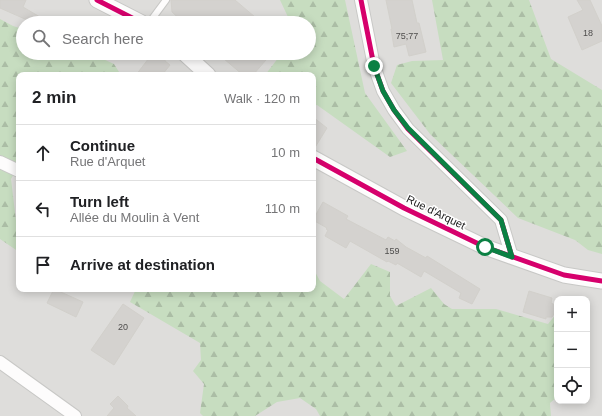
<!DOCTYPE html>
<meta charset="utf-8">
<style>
:root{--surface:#fff;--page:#f6f6f6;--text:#202124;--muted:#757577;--line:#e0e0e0}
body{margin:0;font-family:Arial,sans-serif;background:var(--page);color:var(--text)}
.controls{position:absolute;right:12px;bottom:12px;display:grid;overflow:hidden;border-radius:8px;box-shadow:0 2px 10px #0003}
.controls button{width:36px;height:36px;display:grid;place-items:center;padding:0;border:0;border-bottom:1px solid var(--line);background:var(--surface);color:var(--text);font:20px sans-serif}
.stop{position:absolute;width:12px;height:12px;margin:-9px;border:3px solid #0b8043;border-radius:50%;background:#fff}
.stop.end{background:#0b8043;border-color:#fff;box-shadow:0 1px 4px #0008}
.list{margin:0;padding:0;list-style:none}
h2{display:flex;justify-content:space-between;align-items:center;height:52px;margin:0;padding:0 16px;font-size:17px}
h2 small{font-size:13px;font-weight:400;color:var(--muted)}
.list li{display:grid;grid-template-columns:26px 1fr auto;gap:12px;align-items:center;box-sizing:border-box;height:56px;padding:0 16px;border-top:1px solid var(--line)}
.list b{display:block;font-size:15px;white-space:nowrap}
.list p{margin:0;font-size:13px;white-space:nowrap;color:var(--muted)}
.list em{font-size:13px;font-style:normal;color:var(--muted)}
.icon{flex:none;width:22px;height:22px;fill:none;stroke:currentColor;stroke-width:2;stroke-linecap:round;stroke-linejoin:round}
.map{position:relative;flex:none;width:602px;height:416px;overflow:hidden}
.search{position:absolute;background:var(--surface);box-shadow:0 2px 10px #0003;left:16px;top:16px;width:300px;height:44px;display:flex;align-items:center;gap:10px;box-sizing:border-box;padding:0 14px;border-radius:22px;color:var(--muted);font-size:15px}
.panel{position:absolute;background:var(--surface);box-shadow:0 2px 10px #0003;left:16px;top:72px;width:300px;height:220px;border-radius:8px}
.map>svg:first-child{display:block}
</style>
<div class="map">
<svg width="602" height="416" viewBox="0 0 602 416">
<defs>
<pattern id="forest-firs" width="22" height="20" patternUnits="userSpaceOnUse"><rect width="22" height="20" fill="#c7ddc0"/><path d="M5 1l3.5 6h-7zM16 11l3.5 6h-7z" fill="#abbda5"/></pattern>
</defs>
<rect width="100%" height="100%" fill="#efeeea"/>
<path fill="#dedddb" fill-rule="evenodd" d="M0 0H602V416H0ZM23 23H309V53H23ZM19 75H313V289H19ZM557 299H587V401H557Z"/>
<g fill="url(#forest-firs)">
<polygon points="280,0 345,0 365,93 407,151 390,157 317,105 313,106 313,75 265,75 282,53 309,53 309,23 288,23 288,17"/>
<polygon points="432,0 529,0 551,59 602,90 602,254 588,250 575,240 518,218 430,134 391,83 397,65 412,61 443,60"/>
<polygon points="0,19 13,26 23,29 23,53 90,53 114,64 121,75 19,75 19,164 11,179 17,229 19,230 19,252 0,239"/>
<polygon points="371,264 390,272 390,296 396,306 431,288 444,304 452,309 496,309 548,324 557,313 557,397 550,403 551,416 320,416 316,409 300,398 277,402 255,416 203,416 200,413 204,384 193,371 201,360 200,343 130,302 136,289 313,289 313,268 320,281 344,299"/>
</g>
<g fill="#d4d2cf" stroke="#d2d0cb">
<polygon points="0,0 26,0 23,7 45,20 43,23 34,23 0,8"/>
<polygon points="171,0 235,0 262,23 184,23 172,12"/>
<polygon points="386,0 412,0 417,23 419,23 426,52 409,56 406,44 394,47 391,29 392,29"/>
<polygon points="577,0 590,0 602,26 602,41 582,50 568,17 583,10"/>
<polygon points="217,53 272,53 253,75 243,75"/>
<polygon points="155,54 160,57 165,55 165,61 170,65 162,75 136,75 149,58 150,59"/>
<polygon points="313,117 327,128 314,149 313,149"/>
<polygon points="323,202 348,216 346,219 386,240 388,237 395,241 396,239 406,247 426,258 427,256 480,289 472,304 459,298 461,293 424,271 421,277 397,263 396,265 388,261 387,262 350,241 346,248 325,236 328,230 326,229 327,228 313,220"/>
<polygon points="54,289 83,302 76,317 47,303"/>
<polygon points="529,291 552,298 551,303 557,306 557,309 552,317 546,317 546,319 523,312"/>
<polygon points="123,304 144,318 114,365 91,350"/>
<polygon points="118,396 128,406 127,408 136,416 107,416 114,408 110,404"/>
</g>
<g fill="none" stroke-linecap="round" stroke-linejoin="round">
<g stroke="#c8c8c6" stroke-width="8">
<polyline id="service" points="149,23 166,0"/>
</g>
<g stroke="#c8c8c6" stroke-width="14">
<g id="minor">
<polyline points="361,0 374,66 383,91 394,110 408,129 501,220 512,257"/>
<polyline points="0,162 19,171"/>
<polyline points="0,362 75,416"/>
</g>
</g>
<g stroke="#c8c8c6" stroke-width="17">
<g id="tertiary">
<polyline points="97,0 142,23"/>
<polyline points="184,53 208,75"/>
<polyline points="313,158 404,208 485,247 564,275 602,281"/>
</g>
</g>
<use href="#service" stroke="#fdfcfc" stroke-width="6"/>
<use href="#minor" stroke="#fdfcfc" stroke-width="12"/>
<use href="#tertiary" stroke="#fdfcfc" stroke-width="15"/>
<g stroke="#fff" stroke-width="8">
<g id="cycleway">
<polyline points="97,0 142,23"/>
<polyline points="361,0 374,66 383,91 394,110 408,129 501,220 512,257"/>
<polyline points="313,158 404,208 485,247 564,275 602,281"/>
</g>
</g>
<use href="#cycleway" stroke="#d6006c" stroke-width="5"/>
</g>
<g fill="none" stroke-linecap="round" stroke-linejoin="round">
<polyline stroke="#0b8043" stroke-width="5" points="374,66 383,91 394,110 408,128 501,220 512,257 485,247"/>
</g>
<g text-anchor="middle" stroke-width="3" stroke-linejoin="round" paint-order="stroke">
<g font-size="9" fill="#4e4d4c">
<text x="588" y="36">18</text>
<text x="407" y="39">75;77</text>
<text x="392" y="254">159</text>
<text x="123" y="330">20</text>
</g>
<g font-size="11" fill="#212121" stroke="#fff">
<text transform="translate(436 212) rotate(26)" y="4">Rue d'Arquet</text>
</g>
</g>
</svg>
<div class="controls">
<button>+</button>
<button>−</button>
<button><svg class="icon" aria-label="locate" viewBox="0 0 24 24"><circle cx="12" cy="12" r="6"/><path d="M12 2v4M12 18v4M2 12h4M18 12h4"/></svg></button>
</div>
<div class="stop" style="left:485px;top:247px"></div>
<div class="stop end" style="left:374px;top:66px"></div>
<div class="search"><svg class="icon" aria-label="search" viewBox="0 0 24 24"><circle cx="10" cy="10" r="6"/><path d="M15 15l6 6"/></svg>Search here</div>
<section class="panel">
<h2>2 min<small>Walk · 120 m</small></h2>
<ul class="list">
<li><svg class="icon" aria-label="ahead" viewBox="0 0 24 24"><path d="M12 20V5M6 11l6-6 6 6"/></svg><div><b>Continue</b><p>Rue d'Arquet</p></div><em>10 m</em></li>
<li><svg class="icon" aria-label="left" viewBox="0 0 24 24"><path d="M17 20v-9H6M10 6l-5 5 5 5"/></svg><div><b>Turn left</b><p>Allée du Moulin à Vent</p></div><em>110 m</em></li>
<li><svg class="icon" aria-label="arrive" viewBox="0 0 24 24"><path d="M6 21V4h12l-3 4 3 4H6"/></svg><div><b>Arrive at destination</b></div></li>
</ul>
</section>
</div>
